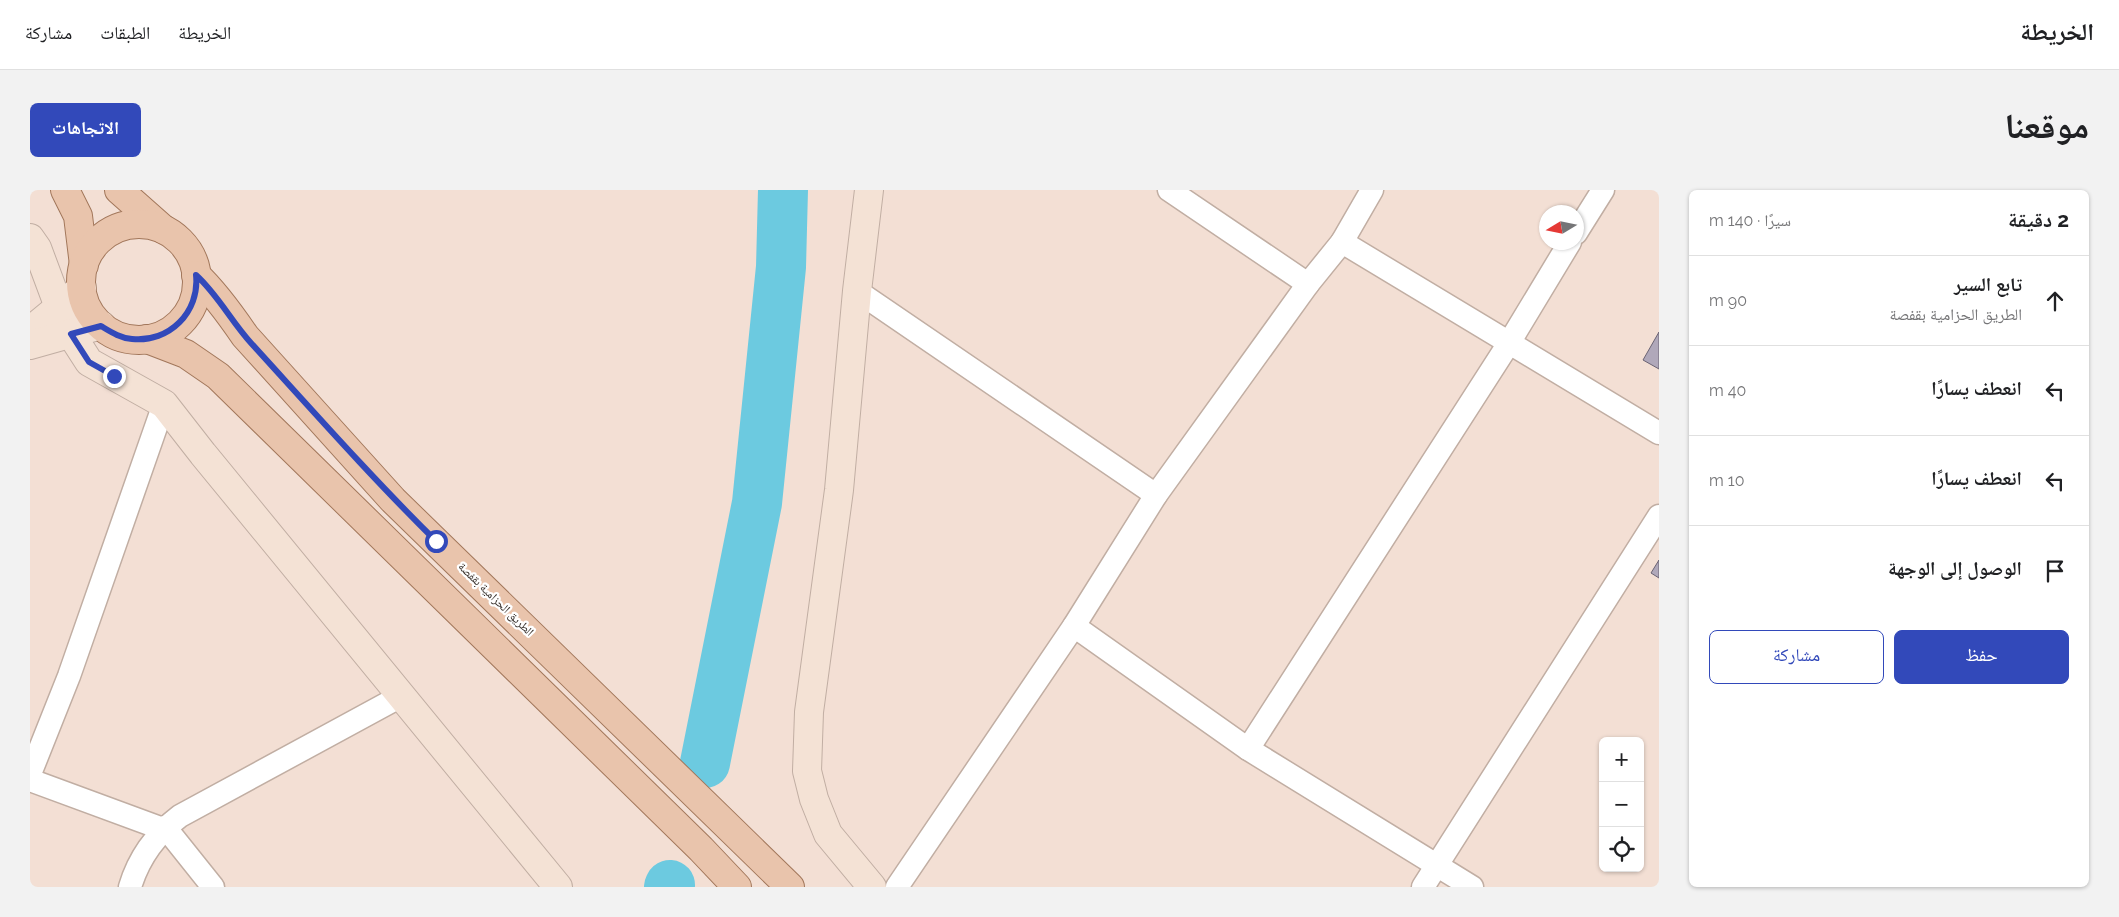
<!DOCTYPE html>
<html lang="ar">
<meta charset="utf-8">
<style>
:root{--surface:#fff;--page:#f2f2f2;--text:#202124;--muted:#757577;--line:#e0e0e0;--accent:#3249ba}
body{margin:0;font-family:Raleway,"Noto Naskh Arabic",sans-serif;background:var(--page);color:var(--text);direction:rtl}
.controls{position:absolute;right:15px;bottom:15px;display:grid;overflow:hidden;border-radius:8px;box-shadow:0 1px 4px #0004}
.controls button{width:45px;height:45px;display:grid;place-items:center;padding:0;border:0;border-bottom:1px solid var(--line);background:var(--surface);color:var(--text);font:25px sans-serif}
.compass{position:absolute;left:1509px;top:15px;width:45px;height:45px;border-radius:50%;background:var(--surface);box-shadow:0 1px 4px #0004;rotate:260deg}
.stop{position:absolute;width:15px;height:15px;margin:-11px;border:4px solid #3249ba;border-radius:50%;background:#fff}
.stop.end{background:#3249ba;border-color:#fff;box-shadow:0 1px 5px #0008}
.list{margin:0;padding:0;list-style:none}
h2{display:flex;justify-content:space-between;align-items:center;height:65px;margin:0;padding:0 20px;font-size:21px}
h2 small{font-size:16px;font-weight:400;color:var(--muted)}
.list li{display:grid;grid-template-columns:32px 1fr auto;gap:15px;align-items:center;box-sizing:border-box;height:90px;padding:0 20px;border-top:1px solid var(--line)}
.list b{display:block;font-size:19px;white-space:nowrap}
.list p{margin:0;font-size:16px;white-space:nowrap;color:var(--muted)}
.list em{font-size:16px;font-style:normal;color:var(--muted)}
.actions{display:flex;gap:10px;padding:15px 20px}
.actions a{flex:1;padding:11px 0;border:1px solid var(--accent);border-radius:8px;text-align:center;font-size:18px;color:var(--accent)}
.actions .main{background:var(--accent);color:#fff}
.icon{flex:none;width:28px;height:28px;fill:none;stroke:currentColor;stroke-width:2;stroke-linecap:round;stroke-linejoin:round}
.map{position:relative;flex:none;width:1629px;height:697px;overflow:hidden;direction:ltr;border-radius:8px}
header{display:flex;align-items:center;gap:30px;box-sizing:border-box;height:70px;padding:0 25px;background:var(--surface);border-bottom:1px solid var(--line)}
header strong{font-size:24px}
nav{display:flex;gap:28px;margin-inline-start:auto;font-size:18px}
.intro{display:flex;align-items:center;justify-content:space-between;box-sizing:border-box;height:120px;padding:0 30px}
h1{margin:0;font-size:35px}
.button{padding:12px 22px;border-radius:8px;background:var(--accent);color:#fff;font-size:18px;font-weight:700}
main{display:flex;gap:30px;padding:0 30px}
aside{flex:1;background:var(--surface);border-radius:8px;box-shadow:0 1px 4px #0004}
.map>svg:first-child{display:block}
</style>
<header>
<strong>الخريطة</strong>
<nav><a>الخريطة</a><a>الطبقات</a><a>مشاركة</a></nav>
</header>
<div class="intro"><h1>موقعنا</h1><a class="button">الاتجاهات</a></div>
<main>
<aside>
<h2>2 دقيقة<small>سيرًا · 140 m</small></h2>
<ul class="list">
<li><svg class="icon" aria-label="ahead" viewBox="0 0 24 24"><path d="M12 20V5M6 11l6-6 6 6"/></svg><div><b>تابع السير</b><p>الطريق الحزامية بقفصة</p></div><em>90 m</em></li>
<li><svg class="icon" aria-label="left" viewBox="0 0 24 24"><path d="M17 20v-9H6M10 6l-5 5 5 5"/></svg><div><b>انعطف يسارًا</b></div><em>40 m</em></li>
<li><svg class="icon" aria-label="left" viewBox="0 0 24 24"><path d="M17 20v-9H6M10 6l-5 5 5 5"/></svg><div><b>انعطف يسارًا</b></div><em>10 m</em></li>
<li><svg class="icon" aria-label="arrive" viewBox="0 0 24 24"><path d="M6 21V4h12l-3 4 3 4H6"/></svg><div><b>الوصول إلى الوجهة</b></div></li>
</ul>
<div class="actions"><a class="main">حفظ</a><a>مشاركة</a></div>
</aside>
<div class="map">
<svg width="1629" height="697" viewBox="0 0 1629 697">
<rect width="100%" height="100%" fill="#f3dfd4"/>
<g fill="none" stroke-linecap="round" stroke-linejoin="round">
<g stroke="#6ccae0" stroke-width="50">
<polyline points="675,573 727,313 751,77 753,0"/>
<polyline points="639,697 640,695"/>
</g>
</g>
<g fill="#b0a8ba" stroke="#6a6373">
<polygon points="1629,142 1629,179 1613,170"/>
<polygon points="1629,370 1629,388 1621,383"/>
</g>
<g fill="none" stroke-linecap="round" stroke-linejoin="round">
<g stroke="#c1aea3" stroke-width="25">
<g id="street">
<polyline points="1139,0 1278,94"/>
<polyline points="1546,43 1573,0"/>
<polyline points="1312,52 1629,243"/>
<polyline points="827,101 1126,305"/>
<polyline points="1044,436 1218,559 1442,697"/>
<polyline points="1218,559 1479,153 1540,52"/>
<polyline points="0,584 39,486 134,214"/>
<polyline points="0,590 133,639"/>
<polyline points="135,637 183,697"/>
<path d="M100 697C109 667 125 645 150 626L371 506"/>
<polyline points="867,697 1044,436 1126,305 1278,94 1312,52 1342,0"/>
<polyline points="1393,697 1629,326"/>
</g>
</g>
<g stroke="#c1aea3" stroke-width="30">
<g id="secondary">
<polyline points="839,0 827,101 809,300 779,522 777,581 784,609 798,644 842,697"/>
<polyline points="0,48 7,58 29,117 41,144 59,172 134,214 173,264 528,697"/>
<polyline points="0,141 52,98"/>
<polyline points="0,155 71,135"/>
</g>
</g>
<g stroke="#a2775b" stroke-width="30">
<g id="primary">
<polyline points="35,0 48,26 54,75"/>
<polyline points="89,0 133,39"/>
<circle cx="109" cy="92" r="58"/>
<path d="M166 85C185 103 200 124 215 146L363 310 760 697"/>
<polyline points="117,149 156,164 188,186 671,659 707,697"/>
</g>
</g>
<use href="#street" stroke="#fff" stroke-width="22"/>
<use href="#secondary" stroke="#f4e2d5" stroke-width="28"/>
<use href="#primary" stroke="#e9c4ac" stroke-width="28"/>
</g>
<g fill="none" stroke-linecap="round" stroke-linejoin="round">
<path stroke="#3249ba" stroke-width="6" d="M84 186 59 172 41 144 71 136C81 142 90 148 102 149 139 153 170 122 166 85 188 105 201 131 221 153 282 220 342 288 406 351"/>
</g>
<g text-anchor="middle" stroke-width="4.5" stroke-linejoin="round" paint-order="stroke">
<g font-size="12" fill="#38312c" stroke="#fff">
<text transform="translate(466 409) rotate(44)" y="4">الطريق الحزامية بقفصة</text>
</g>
</g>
</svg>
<div class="controls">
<button>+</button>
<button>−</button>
<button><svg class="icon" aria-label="locate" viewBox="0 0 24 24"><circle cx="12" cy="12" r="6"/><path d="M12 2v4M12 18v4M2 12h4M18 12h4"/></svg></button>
</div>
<svg class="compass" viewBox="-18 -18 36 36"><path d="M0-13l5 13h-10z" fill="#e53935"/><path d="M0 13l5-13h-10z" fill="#757577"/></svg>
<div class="stop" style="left:406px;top:351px"></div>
<div class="stop end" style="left:84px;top:186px"></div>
</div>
</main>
